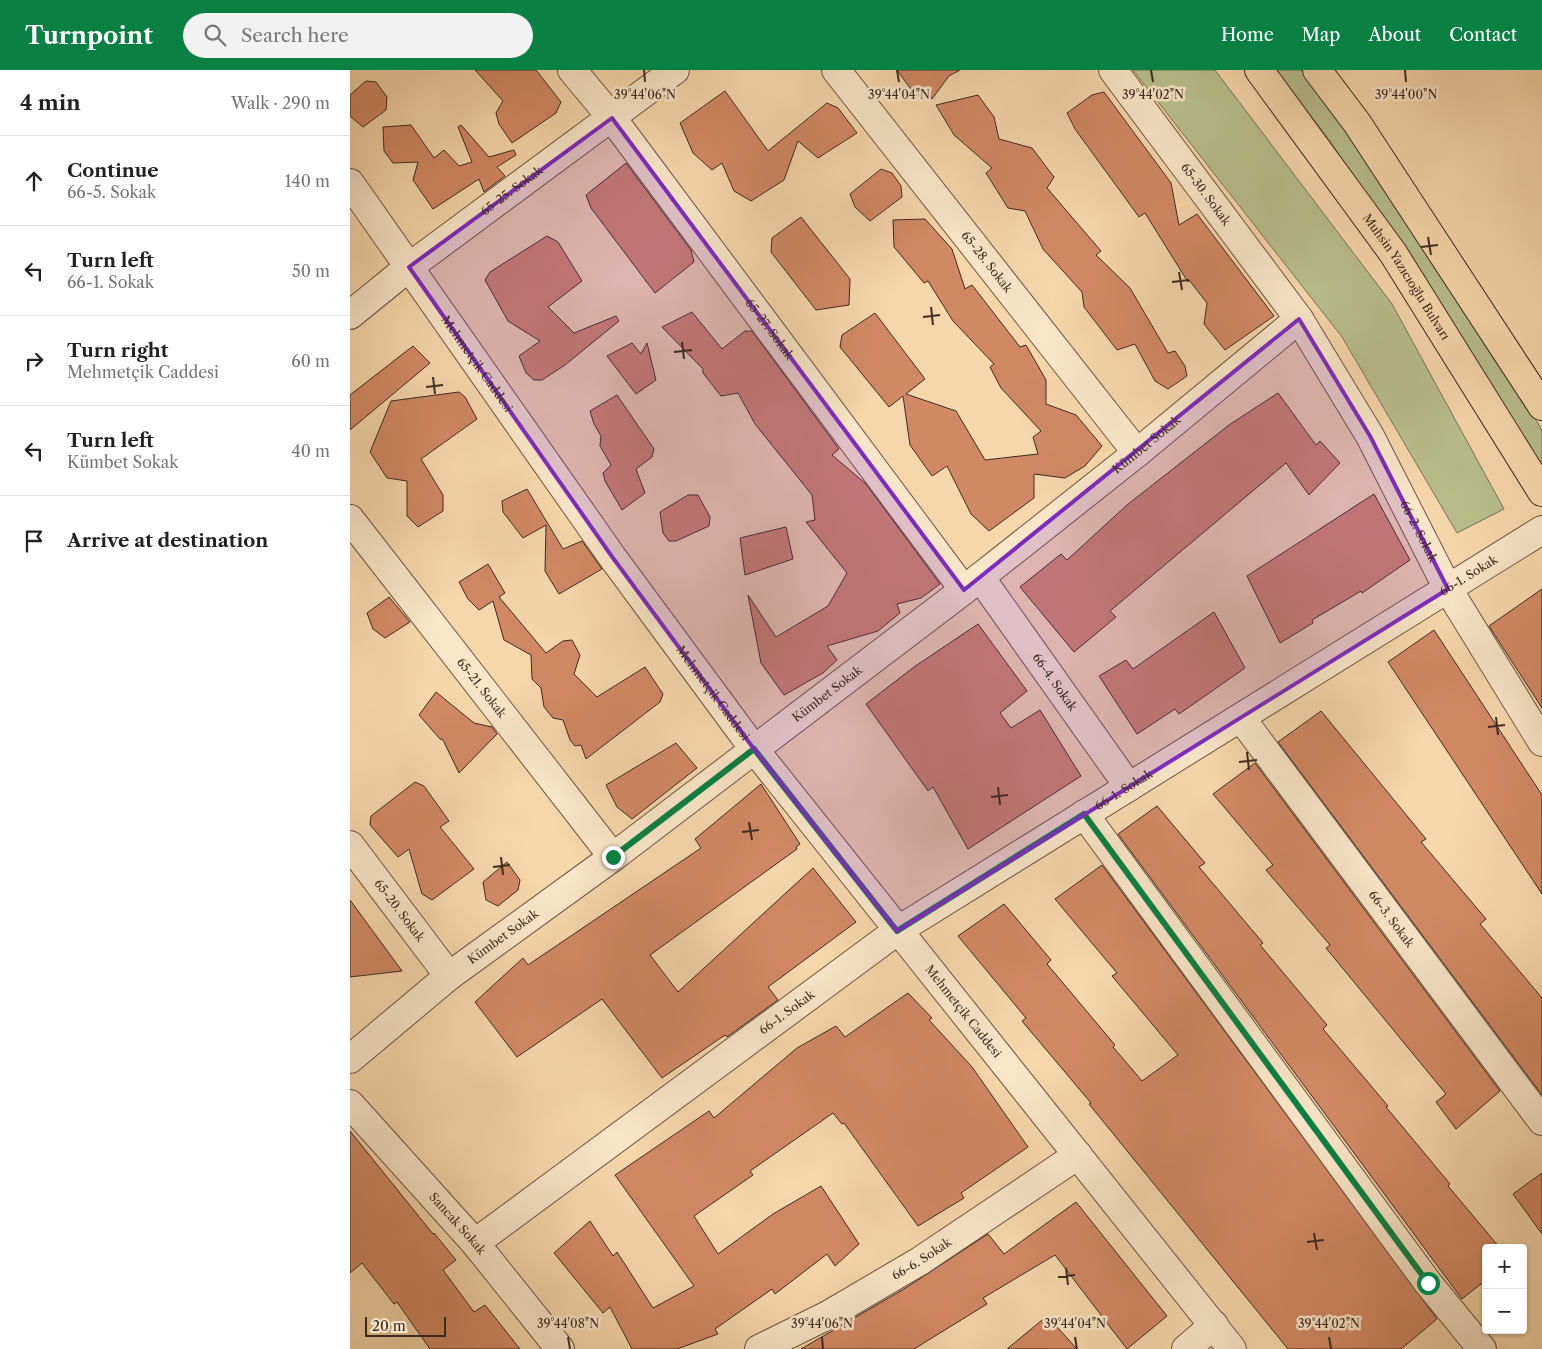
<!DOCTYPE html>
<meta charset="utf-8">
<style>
:root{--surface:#fff;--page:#f2f2f2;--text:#222;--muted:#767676;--line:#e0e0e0;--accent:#0b8043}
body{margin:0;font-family:"Libre Caslon Text",serif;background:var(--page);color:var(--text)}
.controls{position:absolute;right:15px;bottom:15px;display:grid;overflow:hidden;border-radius:5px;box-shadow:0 1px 4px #0004}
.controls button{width:45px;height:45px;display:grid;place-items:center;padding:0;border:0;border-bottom:1px solid var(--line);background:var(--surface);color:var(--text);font:25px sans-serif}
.scale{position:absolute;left:15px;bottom:12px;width:81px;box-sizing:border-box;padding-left:5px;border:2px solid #3e2a21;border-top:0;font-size:14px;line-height:18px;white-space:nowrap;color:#3e2a21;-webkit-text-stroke:4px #f9e5c8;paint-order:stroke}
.stop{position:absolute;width:15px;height:15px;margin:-11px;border:4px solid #0b8043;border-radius:50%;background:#fff}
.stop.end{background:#0b8043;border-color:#fff;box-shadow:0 1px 5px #0008}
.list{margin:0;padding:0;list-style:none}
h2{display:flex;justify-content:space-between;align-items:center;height:65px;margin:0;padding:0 20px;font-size:21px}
h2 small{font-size:16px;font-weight:400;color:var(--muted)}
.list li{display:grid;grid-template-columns:32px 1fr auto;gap:15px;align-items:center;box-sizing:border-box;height:90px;padding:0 20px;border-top:1px solid var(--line)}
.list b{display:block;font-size:19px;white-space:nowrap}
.list p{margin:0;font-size:16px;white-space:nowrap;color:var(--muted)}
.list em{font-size:16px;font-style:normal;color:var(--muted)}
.icon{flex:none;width:28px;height:28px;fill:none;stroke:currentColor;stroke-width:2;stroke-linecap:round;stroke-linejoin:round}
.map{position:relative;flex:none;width:1192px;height:1279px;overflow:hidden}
header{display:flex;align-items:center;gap:30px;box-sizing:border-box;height:70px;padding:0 25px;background:var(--accent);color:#fff}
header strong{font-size:24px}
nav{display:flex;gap:28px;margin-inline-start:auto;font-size:18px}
.search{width:350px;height:45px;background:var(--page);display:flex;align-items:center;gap:12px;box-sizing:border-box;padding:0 18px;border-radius:28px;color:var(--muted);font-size:19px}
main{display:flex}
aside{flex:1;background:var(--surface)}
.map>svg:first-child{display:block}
</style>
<header>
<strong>Turnpoint</strong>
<div class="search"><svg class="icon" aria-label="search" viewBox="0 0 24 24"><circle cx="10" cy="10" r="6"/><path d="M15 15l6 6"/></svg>Search here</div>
<nav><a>Home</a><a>Map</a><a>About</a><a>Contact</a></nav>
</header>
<main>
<aside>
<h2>4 min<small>Walk · 290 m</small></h2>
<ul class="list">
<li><svg class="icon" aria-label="ahead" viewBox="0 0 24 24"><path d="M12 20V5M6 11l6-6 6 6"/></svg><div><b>Continue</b><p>66-5. Sokak</p></div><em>140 m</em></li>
<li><svg class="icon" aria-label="left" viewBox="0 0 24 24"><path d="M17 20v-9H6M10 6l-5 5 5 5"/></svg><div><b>Turn left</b><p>66-1. Sokak</p></div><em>50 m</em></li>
<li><svg class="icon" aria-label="right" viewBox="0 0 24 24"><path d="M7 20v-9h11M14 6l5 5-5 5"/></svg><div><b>Turn right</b><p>Mehmetçik Caddesi</p></div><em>60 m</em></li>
<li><svg class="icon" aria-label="left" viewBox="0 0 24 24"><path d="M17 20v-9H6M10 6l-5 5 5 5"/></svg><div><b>Turn left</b><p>Kümbet Sokak</p></div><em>40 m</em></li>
<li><svg class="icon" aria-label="arrive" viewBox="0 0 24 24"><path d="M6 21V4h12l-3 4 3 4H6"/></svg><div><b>Arrive at destination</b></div></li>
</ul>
</aside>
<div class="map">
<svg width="1192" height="1279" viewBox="0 0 1192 1279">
<rect width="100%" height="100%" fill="#f6d7aa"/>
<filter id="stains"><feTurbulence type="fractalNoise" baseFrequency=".004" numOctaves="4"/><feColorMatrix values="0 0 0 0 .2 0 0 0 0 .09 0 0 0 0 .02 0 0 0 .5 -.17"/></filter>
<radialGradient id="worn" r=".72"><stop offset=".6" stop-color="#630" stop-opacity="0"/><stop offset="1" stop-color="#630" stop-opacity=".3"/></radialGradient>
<g fill="#b8bf8c" stroke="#7b7456">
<polygon points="783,0 865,0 1042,234 1154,439 1107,463 992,267"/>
<polygon points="926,0 951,0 979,37 1124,252 1192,360 1192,399 980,71"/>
</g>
<g fill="#d18964" stroke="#3e2a21">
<polygon points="125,0 186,0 211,32 206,43 162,73 149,54 146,43 153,31"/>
<polygon points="547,0 610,0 599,6 582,29 577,19 566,26"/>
<polygon points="16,11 26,12 37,27 36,40 13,57 0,46 0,25"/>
<polygon points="375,21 418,81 477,33 488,38 507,63 468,88 448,71 434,110 401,131 384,121 372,93 362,100 343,83 330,53"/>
<polygon points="754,22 821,113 829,155 847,144 924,246 875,280 854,254 857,233 839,210 838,212 795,143 789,147 725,59 717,43 742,25"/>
<polygon points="628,25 644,47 649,69 682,78 704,107 697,118 751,181 746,185 780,218 818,283 825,281 835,296 837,306 818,319 805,311 785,274 767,280 734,237 732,222 693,179 675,141 658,138 636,103 642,98 604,65 586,35"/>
<polygon points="61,55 84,88 94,80 109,96 122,92 108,57 111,55 139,87 164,80 166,85 147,97 155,106 134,122 129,109 83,139 63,110 68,92 43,93 34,81 33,57"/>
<polygon points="276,93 341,180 344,192 305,223 241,138 236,125"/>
<polygon points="531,99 542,103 551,116 552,127 520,151 505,137 500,124"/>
<polygon points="451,147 500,209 499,235 466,240 421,182 422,168"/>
<polygon points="575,149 602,179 615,219 622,215 670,277 676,275 696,310 696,334 726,345 752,376 735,396 715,408 684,404 684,428 639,461 621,444 597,396 582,406 560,375 553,326 539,337 490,277 492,265 525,243 575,309 556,324 606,341 635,390 688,384 683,367 691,361 651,318 640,297 644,294 603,251 578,211 574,213 544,177 543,150"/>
<polygon points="197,166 208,172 232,211 198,237 224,263 266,246 269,251 215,295 192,310 184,310 176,303 169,286 190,271 158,251 135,210 140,202"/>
<polygon points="342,242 372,279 395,261 402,261 489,379 482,385 516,414 590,514 571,528 547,534 550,543 528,561 477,576 487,590 473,603 434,625 411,593 398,525 426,567 478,536 497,503 456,452 465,450 462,425 405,354 388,323 371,326 353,303 353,299 312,257"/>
<polygon points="282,273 291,284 297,273 306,310 286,324 257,286"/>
<polygon points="63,276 80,293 0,360 0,325"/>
<polygon points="109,322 115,327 127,349 71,389 93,425 93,441 68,457 57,446 57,411 37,408 20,382 41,331"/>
<polygon points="928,323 966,375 970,371 990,393 959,425 936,393 760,541 766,547 724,582 670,517 711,484 717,490 777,435 879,355"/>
<polygon points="267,325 304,379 302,387 286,399 295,423 272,440 255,411 253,403 261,395 250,376 251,366 244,354 240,341"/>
<polygon points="177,419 213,479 232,471 252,499 209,524 195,501 196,455 173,468 153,442 152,431"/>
<polygon points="1024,424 1060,490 1012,523 1011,521 962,550 963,553 930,573 897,506"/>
<polygon points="338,425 348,425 360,447 359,456 326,471 319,471 313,463 310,442"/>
<polygon points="436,457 443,489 395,505 390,468"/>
<polygon points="138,494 155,523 149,527 196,583 213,571 222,570 230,585 224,604 247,627 295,597 313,624 310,632 236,689 231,675 225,676 220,670 213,650 203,648 194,637 191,618 182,609 181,585 154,570 143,531 129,540 118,529 109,512"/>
<polygon points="1192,519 1192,638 1139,556"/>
<polygon points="39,527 60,552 35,568 23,559 17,543"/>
<polygon points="864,542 895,598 829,644 825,639 787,664 749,606 776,590 783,599"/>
<polygon points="628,554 677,621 650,643 661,658 690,640 731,706 618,779 583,717 578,721 516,634 564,597"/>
<polygon points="1084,560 1192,725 1192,824 1038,592"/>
<polygon points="86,622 124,653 142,657 147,664 109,703 93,670 90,669 69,645"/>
<polygon points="971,641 1076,769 1071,772 1136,849 1130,854 1192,928 1192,1025 928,672"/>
<polygon points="326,673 347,698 282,749 267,737 256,715"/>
<polygon points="905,693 1150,1021 1106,1059 1086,1032 1096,1024 976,878 980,875 916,800 923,795 863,724"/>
<polygon points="65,712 74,716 99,751 90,757 124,799 82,830 72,824 59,779 48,787 20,755 21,746"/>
<polygon points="411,714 450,774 446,777 447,779 300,885 328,922 463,798 506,852 418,917 428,930 377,967 375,965 312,1008 252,929 167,987 125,932 173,888 178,895 351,778 345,769"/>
<polygon points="807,736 855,793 849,797 913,873 910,875 977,955 973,959 1038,1036 1036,1037 1100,1114 1098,1116 1150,1178 1136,1178 1136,1210 1112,1229 768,764"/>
<polygon points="157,792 170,810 168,820 148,836 136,830 133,812"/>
<polygon points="752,795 1087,1249 1051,1279 938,1279 739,1034 741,1033 672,951 676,948 608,866 654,834 701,890 697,894 765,975 763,977 792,1011 828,985 762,906 767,903 705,829"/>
<polygon points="0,830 52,901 0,907"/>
<polygon points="558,923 582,948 579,950 622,997 678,1077 611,1123 614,1128 568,1156 494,1053 492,1054 483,1043 400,1101 403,1105 344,1146 368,1184 423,1144 471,1116 509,1174 485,1196 477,1184 425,1224 422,1219 365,1259 368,1264 327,1279 282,1279 260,1237 253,1243 204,1183 240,1151 263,1186 267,1182 303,1238 344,1216 265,1105 359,1041 364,1048 447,978 486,956 495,967"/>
<polygon points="0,1061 83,1164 84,1163 106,1190 93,1200 124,1242 135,1235 170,1279 80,1279 47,1232 44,1234 12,1193 0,1203"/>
<polygon points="1192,1103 1192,1164 1163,1124"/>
<polygon points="726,1132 817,1246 777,1279 705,1185 633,1228 637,1234 564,1279 451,1279 554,1219 638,1164 654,1184"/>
<polygon points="697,1246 727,1279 657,1279"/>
</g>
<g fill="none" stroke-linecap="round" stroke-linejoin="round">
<g stroke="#6c5543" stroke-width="30">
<g id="minor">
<path id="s1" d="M222 0 262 48 614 520"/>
<path id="s2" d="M486 0 787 383"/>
<path id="s3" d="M763 0 949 249 1020 366 1098 519 1192 672"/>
<path id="s4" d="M0 113 263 488 404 679 882 1279"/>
<path id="s5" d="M0 245 59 197 325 0"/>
<path id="s6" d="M0 449 263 787"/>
<path id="s7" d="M630 507 779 717"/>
<path id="s8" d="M891 648 1192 1051"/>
<polyline points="734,744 1078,1213 1132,1279"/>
<path id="s9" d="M0 775 99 906"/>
<path id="s10" d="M0 989 99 906 263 787 614 520 787 383 949 249"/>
<path id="s11" d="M0 1034 125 1173 210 1279"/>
<path id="s12" d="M125 1173 547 861 1192 460"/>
<path id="s13" d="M409 1279 478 1245 570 1191 728 1085"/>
<polyline points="836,1279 864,1255"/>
</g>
</g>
<g stroke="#3e2a21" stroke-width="30">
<g id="primary">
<path id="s14" d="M909 0 1043 183 1192 422"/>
<polyline points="967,0 1007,53 1192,336"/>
</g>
</g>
<use href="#minor" stroke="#f9e5c8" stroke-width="28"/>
<use href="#primary" stroke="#f6d7aa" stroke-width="28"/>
</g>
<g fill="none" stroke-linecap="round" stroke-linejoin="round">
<polyline stroke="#0b8043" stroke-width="6" points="263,787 404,679 547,861 734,744 1078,1213"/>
</g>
<path fill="#7b2cbf" fill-opacity="0.2" stroke="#7b2cbf" stroke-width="4" stroke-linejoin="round" d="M262 48 614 520 949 249 1020 366 1098 519 547 861 404 679 263 488 59 197Z"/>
<path fill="none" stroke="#3e2a21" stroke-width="2" d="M294 0 295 12M547 0 549 12M801 0 803 12M1055 0 1056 12M1078 167 1081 185M1071 177 1088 175M829 202 832 220M822 212 839 210M581 237 583 255M573 247 590 245M332 272 334 289M324 282 342 280M83 307 85 324M76 317 93 315M1146 647 1148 665M1138 657 1155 655M897 682 899 700M889 692 907 690M648 717 650 735M641 727 658 725M399 752 402 770M392 762 409 760M151 787 153 805M143 797 160 795M964 1163 967 1180M957 1172 974 1170M716 1198 718 1215M708 1207 725 1205M218 1267 220 1279M472 1267 473 1279M725 1267 727 1279M979 1267 981 1279"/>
<g text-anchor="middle" stroke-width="5" stroke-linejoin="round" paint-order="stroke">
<g font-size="12" fill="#3e2a21" stroke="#f9e5c8">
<text dy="4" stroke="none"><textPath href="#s5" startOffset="204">65-25. Sokak</textPath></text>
<text dy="4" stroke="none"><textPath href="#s3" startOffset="155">65-30. Sokak</textPath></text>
<text dy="4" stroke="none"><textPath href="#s2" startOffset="244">65-28. Sokak</textPath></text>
<text dy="4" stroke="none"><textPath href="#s14" startOffset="254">Muhsin Yazıcıoğlu Bulvarı</textPath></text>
<text dy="4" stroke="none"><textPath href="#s1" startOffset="326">65-27. Sokak</textPath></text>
<text dy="4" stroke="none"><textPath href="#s4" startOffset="221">Mehmetçik Caddesi</textPath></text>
<text dy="4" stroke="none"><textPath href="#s10" startOffset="1006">Kümbet Sokak</textPath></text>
<text dy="4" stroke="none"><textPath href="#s3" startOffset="555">66-2. Sokak</textPath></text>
<text dy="4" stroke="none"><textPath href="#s12" startOffset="1198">66-1. Sokak</textPath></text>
<text dy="4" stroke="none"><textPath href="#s7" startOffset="129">66-4. Sokak</textPath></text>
<text dy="4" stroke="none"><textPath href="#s6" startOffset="214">65-21. Sokak</textPath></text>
<text dy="4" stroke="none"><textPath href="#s4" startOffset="626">Mehmetçik Caddesi</textPath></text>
<text dy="4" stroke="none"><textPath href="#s10" startOffset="601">Kümbet Sokak</textPath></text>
<text dy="4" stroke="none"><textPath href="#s12" startOffset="792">66-1. Sokak</textPath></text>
<text dy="4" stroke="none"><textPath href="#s9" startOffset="82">65-20. Sokak</textPath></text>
<text dy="4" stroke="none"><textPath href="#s8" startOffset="251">66-3. Sokak</textPath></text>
<text dy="4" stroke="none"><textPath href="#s10" startOffset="196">Kümbet Sokak</textPath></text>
<text dy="4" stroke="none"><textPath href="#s4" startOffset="1031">Mehmetçik Caddesi</textPath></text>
<text dy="4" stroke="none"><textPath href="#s12" startOffset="388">66-1. Sokak</textPath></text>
<text dy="4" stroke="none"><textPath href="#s11" startOffset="161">Sancak Sokak</textPath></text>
<text dy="4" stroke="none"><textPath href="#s13" startOffset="186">66-6. Sokak</textPath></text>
</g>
</g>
<g font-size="12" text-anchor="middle" fill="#3e2a21" stroke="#f9e5c8" stroke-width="5" stroke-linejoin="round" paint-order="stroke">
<text x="295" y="29">39°44'06"N</text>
<text x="549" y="29">39°44'04"N</text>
<text x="803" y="29">39°44'02"N</text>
<text x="1056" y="29">39°44'00"N</text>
<text x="218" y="1258">39°44'08"N</text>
<text x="472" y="1258">39°44'06"N</text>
<text x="725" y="1258">39°44'04"N</text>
<text x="979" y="1258">39°44'02"N</text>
</g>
<rect width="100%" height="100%" filter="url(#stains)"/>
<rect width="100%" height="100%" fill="url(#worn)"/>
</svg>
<div class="controls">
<button>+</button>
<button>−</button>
</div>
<div class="scale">20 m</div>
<div class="stop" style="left:1078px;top:1213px"></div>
<div class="stop end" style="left:263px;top:787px"></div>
</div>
</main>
